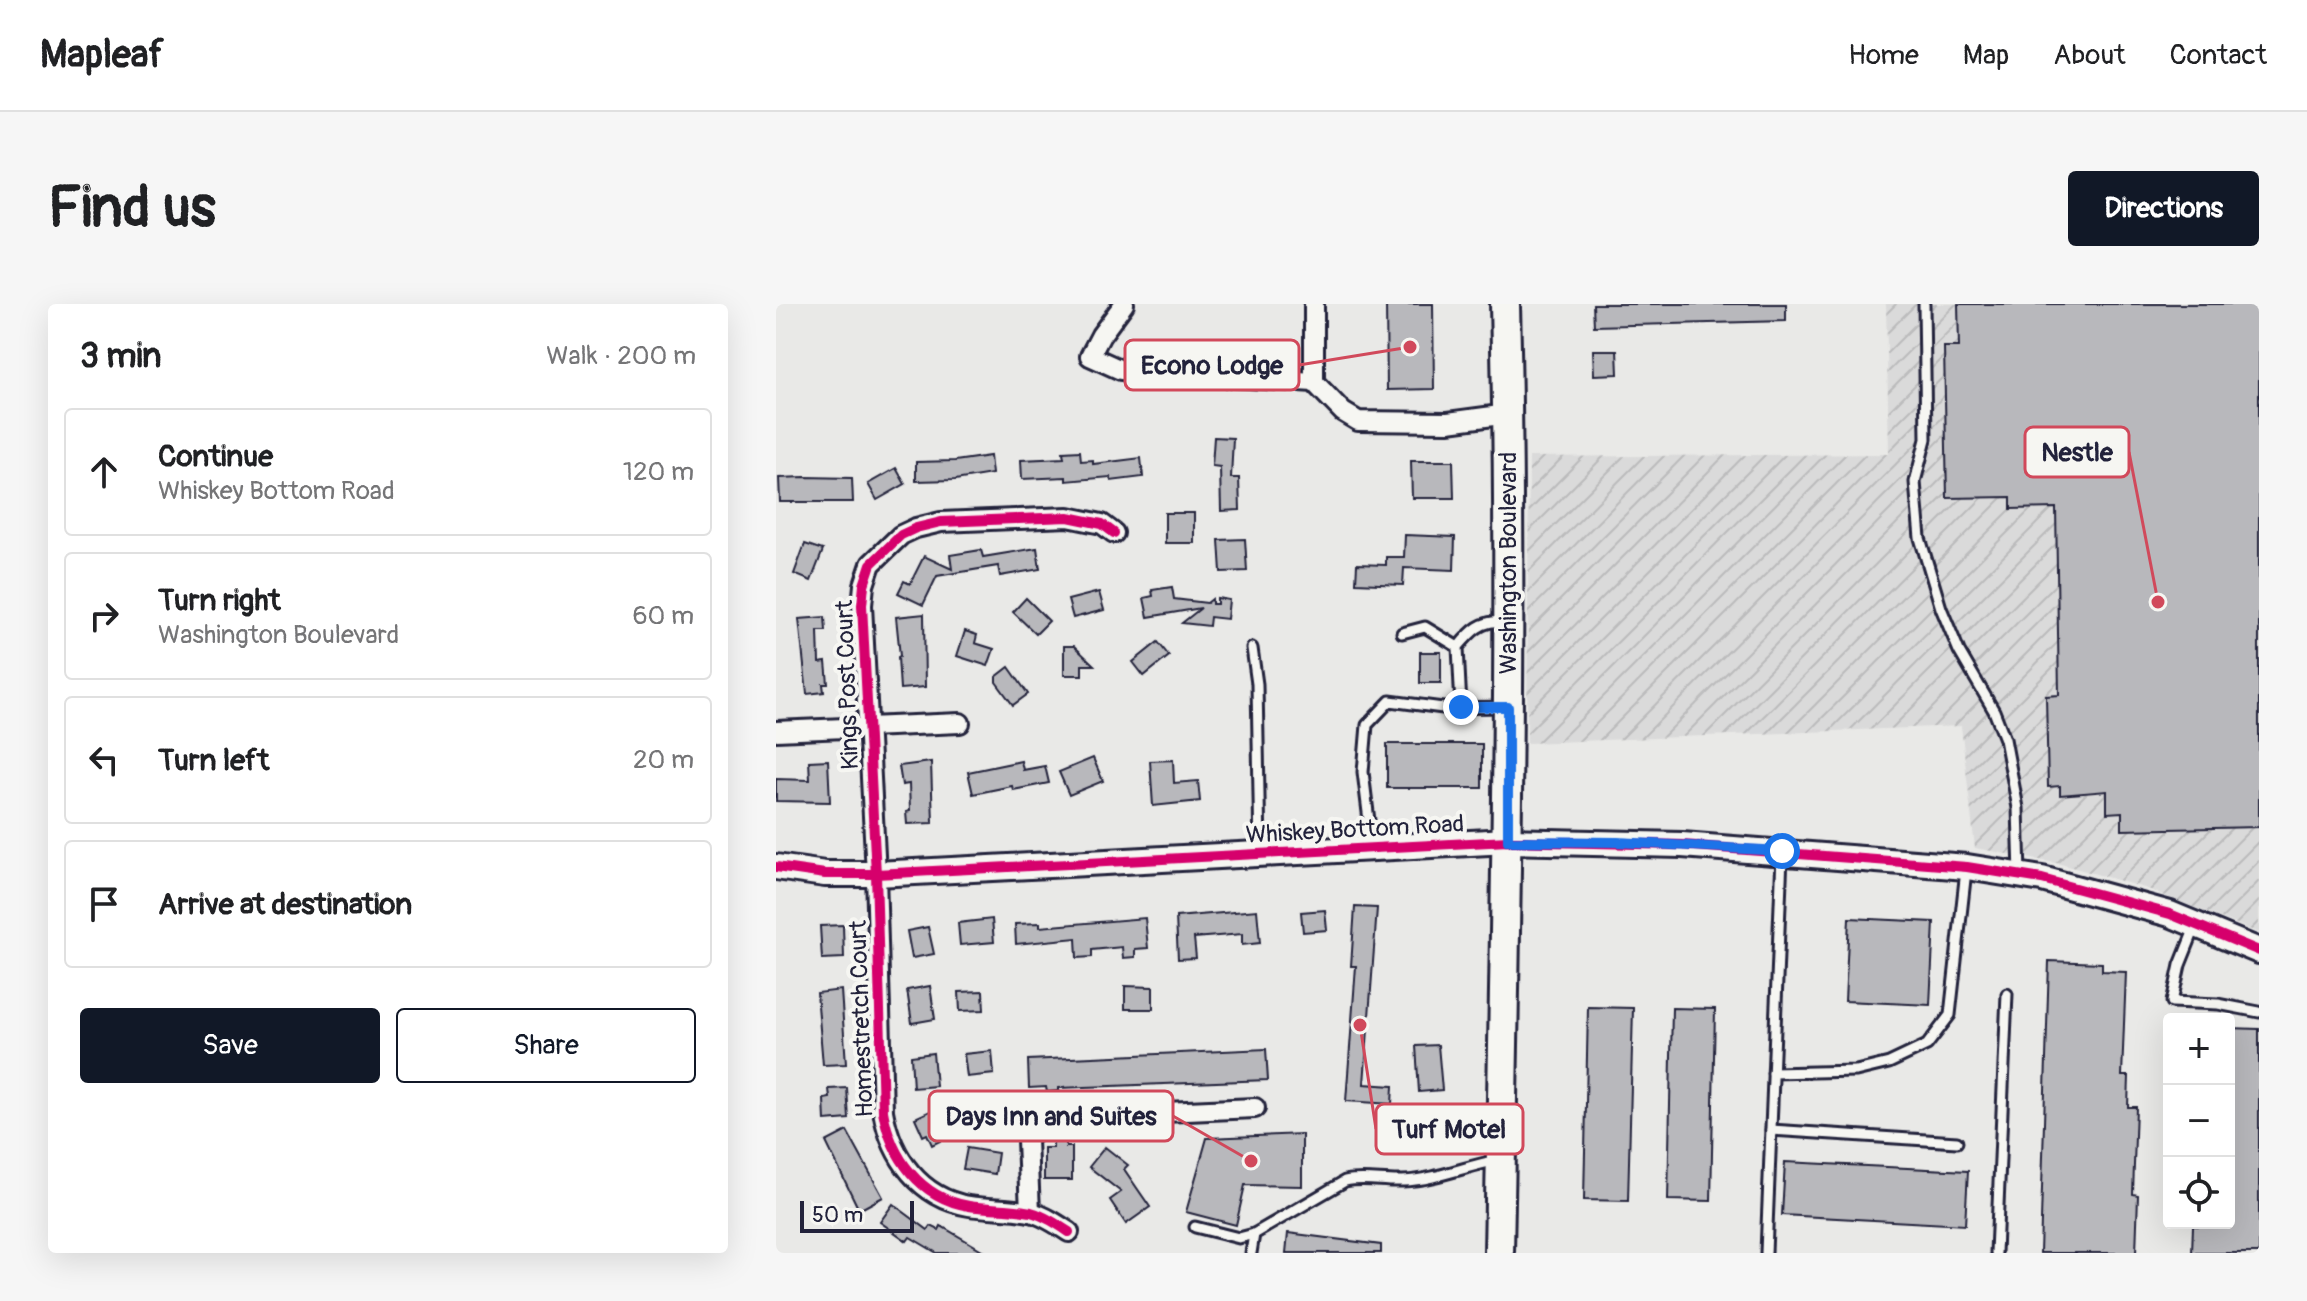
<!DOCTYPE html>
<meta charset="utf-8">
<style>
:root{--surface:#fff;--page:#f6f6f6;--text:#202124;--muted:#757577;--line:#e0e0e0;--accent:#111827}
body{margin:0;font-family:Pangolin,sans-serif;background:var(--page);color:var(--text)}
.controls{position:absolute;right:24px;bottom:24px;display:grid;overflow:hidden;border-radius:8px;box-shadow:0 8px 32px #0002}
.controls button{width:72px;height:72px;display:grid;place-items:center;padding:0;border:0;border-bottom:2px solid var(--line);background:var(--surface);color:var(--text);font:40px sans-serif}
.scale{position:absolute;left:24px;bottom:20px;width:114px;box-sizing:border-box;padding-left:8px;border:4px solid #22223b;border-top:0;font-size:22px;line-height:28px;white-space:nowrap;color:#22223b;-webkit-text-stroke:6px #f6f6f2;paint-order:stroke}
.stop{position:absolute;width:24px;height:24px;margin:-18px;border:6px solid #1a73e8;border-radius:50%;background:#fff}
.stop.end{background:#1a73e8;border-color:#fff;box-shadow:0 2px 8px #0008}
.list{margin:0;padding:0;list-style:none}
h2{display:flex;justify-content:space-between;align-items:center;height:104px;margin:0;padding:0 32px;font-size:34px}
h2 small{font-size:26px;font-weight:400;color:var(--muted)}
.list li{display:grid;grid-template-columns:52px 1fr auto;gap:24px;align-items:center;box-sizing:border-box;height:128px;margin:0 16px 16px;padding:0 16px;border:2px solid var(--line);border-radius:8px}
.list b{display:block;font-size:30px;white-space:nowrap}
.list p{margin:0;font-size:26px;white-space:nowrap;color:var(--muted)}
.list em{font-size:26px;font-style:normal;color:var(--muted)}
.actions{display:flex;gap:16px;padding:24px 32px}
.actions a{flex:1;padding:18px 0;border:2px solid var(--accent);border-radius:8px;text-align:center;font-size:28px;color:var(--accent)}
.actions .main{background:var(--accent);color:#fff}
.icon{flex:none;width:44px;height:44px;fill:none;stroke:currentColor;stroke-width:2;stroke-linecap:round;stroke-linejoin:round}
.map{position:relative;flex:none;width:1483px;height:949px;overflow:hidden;border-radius:8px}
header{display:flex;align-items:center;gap:48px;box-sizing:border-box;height:112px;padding:0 40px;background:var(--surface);border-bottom:2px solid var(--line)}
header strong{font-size:38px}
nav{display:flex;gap:44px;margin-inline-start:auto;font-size:28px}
.intro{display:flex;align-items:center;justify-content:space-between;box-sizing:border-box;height:192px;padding:0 48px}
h1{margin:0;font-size:56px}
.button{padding:20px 36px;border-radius:8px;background:var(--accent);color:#fff;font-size:28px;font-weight:700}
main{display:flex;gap:48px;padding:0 48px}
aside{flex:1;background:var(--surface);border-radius:8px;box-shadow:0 8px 32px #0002}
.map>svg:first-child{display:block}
</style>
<header>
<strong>Mapleaf</strong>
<nav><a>Home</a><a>Map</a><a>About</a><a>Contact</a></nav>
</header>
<div class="intro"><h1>Find us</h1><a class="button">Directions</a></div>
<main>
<aside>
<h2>3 min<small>Walk · 200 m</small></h2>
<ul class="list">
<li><svg class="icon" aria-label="ahead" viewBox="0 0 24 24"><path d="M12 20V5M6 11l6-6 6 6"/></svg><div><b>Continue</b><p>Whiskey Bottom Road</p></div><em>120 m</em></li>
<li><svg class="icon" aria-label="right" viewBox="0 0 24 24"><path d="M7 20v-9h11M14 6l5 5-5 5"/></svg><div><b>Turn right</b><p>Washington Boulevard</p></div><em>60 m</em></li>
<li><svg class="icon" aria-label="left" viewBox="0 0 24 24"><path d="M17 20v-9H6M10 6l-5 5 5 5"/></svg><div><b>Turn left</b></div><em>20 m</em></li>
<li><svg class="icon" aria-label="arrive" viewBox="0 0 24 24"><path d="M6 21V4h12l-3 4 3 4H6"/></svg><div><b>Arrive at destination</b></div></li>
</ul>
<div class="actions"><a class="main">Save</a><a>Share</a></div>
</aside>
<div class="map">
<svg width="1483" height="949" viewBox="0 0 1483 949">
<defs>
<pattern id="industrial-furrows" width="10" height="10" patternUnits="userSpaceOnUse" patternTransform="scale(2)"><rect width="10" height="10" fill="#dadada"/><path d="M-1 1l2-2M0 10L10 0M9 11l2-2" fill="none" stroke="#bbbbbc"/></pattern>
</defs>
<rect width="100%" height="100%" fill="#e9e9e7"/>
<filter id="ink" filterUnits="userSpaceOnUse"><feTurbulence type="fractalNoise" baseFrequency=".0125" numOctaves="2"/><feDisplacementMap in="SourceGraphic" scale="16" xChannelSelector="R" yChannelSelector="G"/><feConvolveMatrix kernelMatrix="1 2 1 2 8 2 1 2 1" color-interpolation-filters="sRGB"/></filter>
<g filter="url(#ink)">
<polygon fill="url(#industrial-furrows)" points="1110,0 1483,0 1483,629 1372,585 1285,560 1199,544 1185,422 751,439 753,153 1113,150"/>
<g fill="#b8b8bc" stroke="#22223b" stroke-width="2">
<polygon points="610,0 657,0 658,85 611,86"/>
<polygon points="817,0 1010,0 1010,17 818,22"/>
<polygon points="1182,0 1483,0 1483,523 1346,526 1346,508 1331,509 1331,487 1284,491 1284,482 1272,483 1270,392 1283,391 1280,204 1235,205 1235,193 1171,194 1168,43 1183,43"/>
<polygon points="817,46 841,46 842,70 818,71"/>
<polygon points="438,133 457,134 455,174 463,174 464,206 445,207 444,163 436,162"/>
<polygon points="304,147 305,157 317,156 317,160 365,154 367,173 335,177 334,173 290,177 290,173 246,175 245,156 288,154 287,148"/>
<polygon points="214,152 216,170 179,176 140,177 140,158 179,157"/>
<polygon points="635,157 677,157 678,194 636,194"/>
<polygon points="120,164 129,180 101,196 92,180"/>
<polygon points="29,173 76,174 77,198 4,198 3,174"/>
<rect x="389" y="209" width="29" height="30"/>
<polygon points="629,231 679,233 678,266 628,264 627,281 580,279 581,260 610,261 610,253 628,253"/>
<polygon points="469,235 471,267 445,268 443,236"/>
<polygon points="29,240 47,246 35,277 18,270"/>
<polygon points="261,244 264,265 224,272 222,262 161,272 147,301 122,289 128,277 134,280 148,252 176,265 174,251 205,246 207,253"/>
<polygon points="396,283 398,295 431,299 436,295 436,300 441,300 441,294 453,296 451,315 434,313 433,322 406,319 425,304 372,313 368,294 377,292 376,286"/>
<polygon points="323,288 328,306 297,314 292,296"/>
<polygon points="250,294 273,317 260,330 237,308"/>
<polygon points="148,310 149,383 124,385 122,353 124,352 120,313"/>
<polygon points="49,313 50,327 42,327 43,359 50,358 52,380 47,380 48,388 31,390 23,315"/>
<polygon points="189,327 201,331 199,339 218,345 212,362 181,352"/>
<polygon points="382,338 393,352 368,372 357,358"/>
<polygon points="288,342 298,342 318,361 306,361 306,371 288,371"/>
<rect x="644" y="348" width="21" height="31"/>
<polygon points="233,363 252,390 237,401 220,378 220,373"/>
<rect x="611" y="440" width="95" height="44"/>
<polygon points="317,454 327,477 293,491 283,468"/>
<polygon points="52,456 54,498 0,497 0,475 34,476 33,457"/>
<polygon points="397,456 398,479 422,477 424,497 377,502 374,457"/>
<polygon points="245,457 247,466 269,462 273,479 237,486 236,482 197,490 192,468"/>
<polygon points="155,458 157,519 131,520 130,508 134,507 133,480 126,481 123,462"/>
<polygon points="579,603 601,604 588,780 617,782 616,800 570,797 580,662 575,662"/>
<polygon points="481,606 484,639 466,641 466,630 418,634 420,654 402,655 400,613"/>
<polygon points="549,606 551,626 527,628 525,608"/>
<polygon points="369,614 372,644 359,645 359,653 347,654 346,643 316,646 316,653 301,654 300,634 240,640 239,620 264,619 264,623"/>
<polygon points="1073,614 1158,618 1154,701 1069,697"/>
<polygon points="216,615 218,638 184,641 182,619"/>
<polygon points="67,621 68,654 46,655 44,622"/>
<polygon points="152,623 158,650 136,654 131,627"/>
<polygon points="1273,657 1326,659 1326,667 1350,668 1346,772 1353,772 1352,803 1360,803 1357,890 1362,891 1360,949 1264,949"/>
<polygon points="154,682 159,715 136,719 131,686"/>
<polygon points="349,682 377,683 377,705 349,705"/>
<polygon points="65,686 70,760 47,761 41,689"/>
<polygon points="207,687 208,706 184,707 183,688"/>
<polygon points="812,703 857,704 852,897 808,896"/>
<polygon points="896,704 939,705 935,897 892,896"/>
<polygon points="1453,724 1483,725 1483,949 1416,949 1417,922 1423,922 1423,919 1453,919"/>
<polygon points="662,741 666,786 643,788 640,742"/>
<polygon points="490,745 492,776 283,784 283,787 271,788 270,783 253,784 252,756"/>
<polygon points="216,747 218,770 191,773 188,750"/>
<polygon points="157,749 160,782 137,784 135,752"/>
<polygon points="71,784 73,815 49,817 48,795 54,794 53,785"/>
<polygon points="161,804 174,832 156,841 151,830 147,832 139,814"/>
<polygon points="71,827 107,893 83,906 50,838"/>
<polygon points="526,830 526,882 469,881 460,921 410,908 431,834"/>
<polygon points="277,834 290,834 290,843 296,843 296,876 268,876 268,844 277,844"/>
<polygon points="329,843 352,861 348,865 374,903 350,920 334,896 345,888 313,863"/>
<polygon points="191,844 222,849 219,870 187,865"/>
<polygon points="1009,858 1192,867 1189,921 1006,911"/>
<polygon points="117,900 152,926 155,922 163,926 165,922 211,949 161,949 134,933 131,937 104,918"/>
<polygon points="512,929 605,941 605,949 510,949"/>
</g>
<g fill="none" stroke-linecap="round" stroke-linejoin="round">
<g stroke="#22223b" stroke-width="15">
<g id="lane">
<polyline points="1148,0 1150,135 1139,178 1144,234 1165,304 1183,347 1218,407 1229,435 1242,504 1244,571"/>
<polyline points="626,329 649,323 682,343"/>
<polyline points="476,344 481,380 484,547"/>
<path d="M685 403 682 343C696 326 705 317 727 317"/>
<polyline points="596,541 587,468 591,421 614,397 667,404 729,403"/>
<polyline points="1420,621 1404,661 1396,698 1442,700 1483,708"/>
<polyline points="997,769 1080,767 1113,759 1151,741 1174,711 1190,566"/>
<polyline points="995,826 1181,838"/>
<path d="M419 923 463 934 478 930 569 877C589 873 607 878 627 877 659 876 690 862 722 856"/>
<polyline points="475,949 478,930"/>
<polyline points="990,949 1006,551"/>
<polyline points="1220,949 1231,690"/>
</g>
</g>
<g stroke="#22223b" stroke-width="24">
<g id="street">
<polyline points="348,0 325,31 314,52 345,66 538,78 567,108 582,117 672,118 732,110"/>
<polyline points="538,0 538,78"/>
<polyline points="0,427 184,419"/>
<polyline points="254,908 251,836 266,816 275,813 479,804"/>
<path d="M293 928C281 920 269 912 255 908 235 904 213 905 193 902 144 894 115 853 107 807L100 570 86 301 88 281 95 260 125 231 140 224 165 218 292 213 326 220 338 229"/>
</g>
</g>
<g stroke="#22223b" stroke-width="30">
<polyline id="secondary" points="0,563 49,570 100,570 732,537 906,541 1191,563 1266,575 1394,610 1483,647"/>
</g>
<g stroke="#22223b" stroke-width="34">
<path id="primary" d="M723 949C729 633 737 316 729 0"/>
</g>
<use href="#lane" stroke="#f6f6f2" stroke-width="9"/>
<use href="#street" stroke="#f6f6f2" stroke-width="18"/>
<use href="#secondary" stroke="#f6f6f2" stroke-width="24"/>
<use href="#primary" stroke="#f6f6f2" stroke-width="28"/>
<g stroke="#f6f6f2" stroke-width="15">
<g id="cycleway">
<polyline points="0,563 49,570 100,570 732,537 906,541 1191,563 1266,575 1394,610 1483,647"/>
<path d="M293 928C281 920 269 912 255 908 235 904 213 905 193 902 144 894 115 853 107 807L100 570 86 301 88 281 95 260 125 231 140 224 165 218 292 213 326 220 338 229"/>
</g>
</g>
<use href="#cycleway" stroke="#d6006c" stroke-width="10"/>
</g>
</g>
<g fill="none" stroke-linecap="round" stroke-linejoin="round" filter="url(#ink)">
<polyline stroke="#1a73e8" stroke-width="10" points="685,403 732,403 732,537 841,538 1006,547"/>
</g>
<g text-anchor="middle" stroke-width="8" stroke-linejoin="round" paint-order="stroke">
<g font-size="24" fill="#22223b" stroke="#f6f6f2">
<text transform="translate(732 259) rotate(-90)" y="8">Washington Boulevard</text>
<text transform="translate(71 381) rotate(-92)" y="8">Kings Post Court</text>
<text transform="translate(579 525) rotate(-3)" y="8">Whiskey Bottom Road</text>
<text transform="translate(85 715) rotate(-92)" y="8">Homestretch Court</text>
</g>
</g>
<path fill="none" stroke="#d1495b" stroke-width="3" d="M634 43L523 61M1382 298L1353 148M475 857L397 812M584 721L600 825"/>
<g fill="#d1495b" stroke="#f6f6f2" stroke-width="3">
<circle cx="634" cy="43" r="8"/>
<circle cx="1382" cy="298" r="8"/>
<circle cx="475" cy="857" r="8"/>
<circle cx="584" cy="721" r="8"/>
</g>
<g fill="#f6f6f2" stroke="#d1495b" stroke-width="3">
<rect x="349" y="36" width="174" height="50" rx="8"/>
<rect x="1249" y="123" width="104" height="50" rx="8"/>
<rect x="153" y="787" width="244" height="50" rx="8"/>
<rect x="600" y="800" width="147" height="50" rx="8"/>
</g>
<g font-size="26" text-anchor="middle" font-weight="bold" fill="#22223b">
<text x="436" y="70">Econo Lodge</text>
<text x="1301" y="157">Nestle</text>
<text x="275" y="821">Days Inn and Suites</text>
<text x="673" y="834">Turf Motel</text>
</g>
</svg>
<div class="controls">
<button>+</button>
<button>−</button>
<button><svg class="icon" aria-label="locate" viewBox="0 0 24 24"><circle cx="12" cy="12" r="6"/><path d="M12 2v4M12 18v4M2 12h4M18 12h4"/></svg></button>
</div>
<div class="scale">50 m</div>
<div class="stop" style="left:1006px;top:547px"></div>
<div class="stop end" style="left:685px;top:403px"></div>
</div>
</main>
